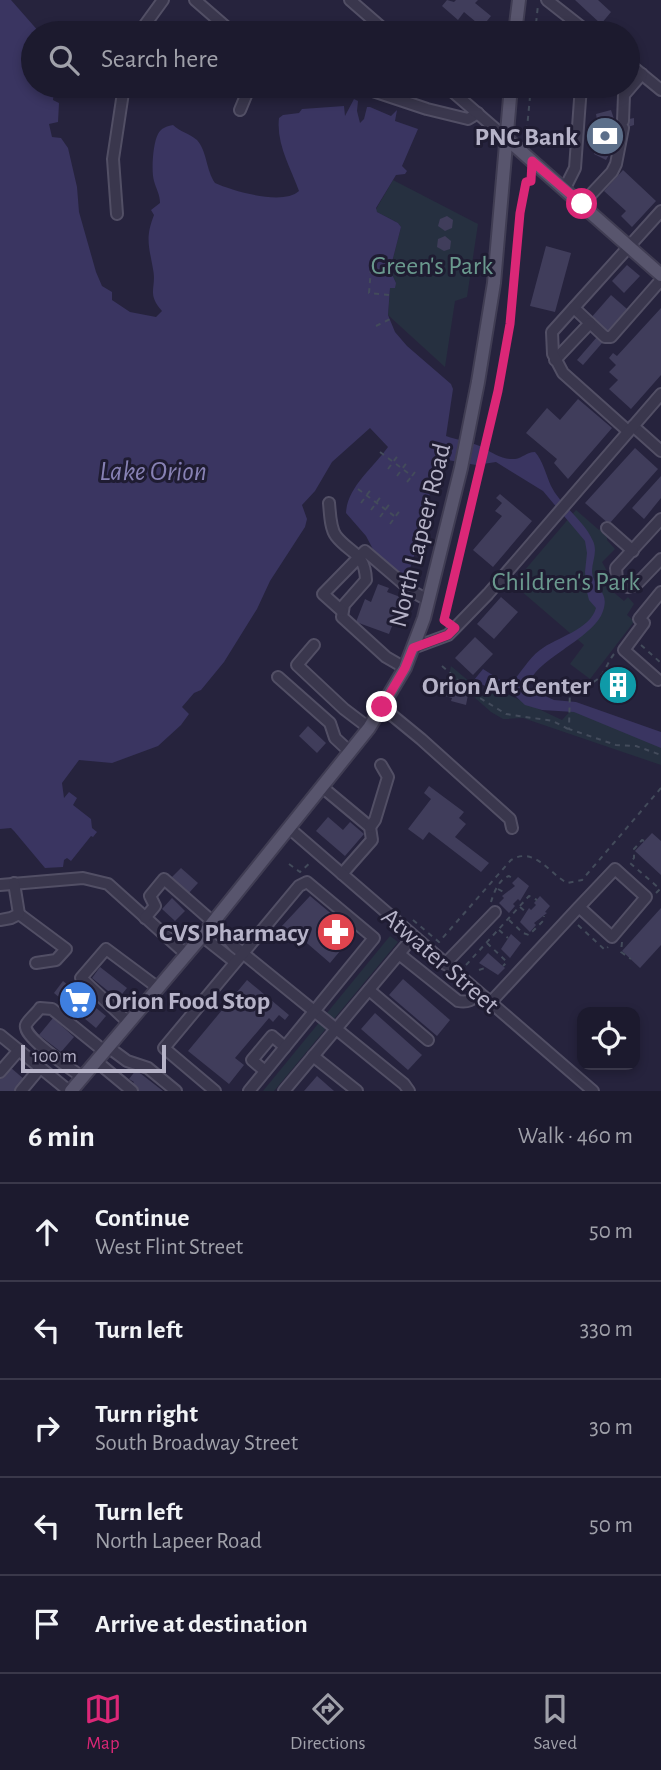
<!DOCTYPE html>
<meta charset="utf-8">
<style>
:root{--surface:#1c1a2e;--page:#252336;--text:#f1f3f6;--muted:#a0a1aa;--line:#3a384a;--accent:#db2777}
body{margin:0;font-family:"Alegreya Sans",sans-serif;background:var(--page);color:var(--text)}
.controls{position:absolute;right:21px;bottom:21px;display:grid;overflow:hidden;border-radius:14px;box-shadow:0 4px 10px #0003}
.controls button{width:63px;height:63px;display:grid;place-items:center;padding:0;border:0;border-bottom:2px solid var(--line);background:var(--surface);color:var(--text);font:35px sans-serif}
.scale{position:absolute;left:21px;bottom:18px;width:145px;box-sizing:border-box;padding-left:7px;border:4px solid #b6b3c8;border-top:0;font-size:19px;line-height:24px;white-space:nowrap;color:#b6b3c8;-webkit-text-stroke:5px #1f1c32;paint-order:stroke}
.stop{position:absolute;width:21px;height:21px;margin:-16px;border:5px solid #db2777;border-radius:50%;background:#fff}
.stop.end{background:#db2777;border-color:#fff;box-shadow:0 2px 7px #0008}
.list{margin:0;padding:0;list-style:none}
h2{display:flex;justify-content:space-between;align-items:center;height:91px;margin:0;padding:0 28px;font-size:30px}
h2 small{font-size:23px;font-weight:400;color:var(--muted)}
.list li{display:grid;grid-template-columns:46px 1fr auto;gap:21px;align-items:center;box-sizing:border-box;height:98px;padding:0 28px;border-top:2px solid var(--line)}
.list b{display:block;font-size:26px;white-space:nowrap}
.list p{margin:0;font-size:23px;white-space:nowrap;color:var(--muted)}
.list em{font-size:23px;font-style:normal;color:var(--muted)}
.icon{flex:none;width:38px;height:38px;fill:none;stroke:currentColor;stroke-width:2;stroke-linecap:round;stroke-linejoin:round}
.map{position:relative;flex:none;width:661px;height:1091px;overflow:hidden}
.search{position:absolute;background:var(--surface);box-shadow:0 4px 10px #0003;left:21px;right:21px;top:21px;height:77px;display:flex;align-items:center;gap:18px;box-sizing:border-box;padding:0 24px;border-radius:38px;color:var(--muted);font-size:26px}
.sheet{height:581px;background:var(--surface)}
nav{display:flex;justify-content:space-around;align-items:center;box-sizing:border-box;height:98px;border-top:2px solid var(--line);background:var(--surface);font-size:19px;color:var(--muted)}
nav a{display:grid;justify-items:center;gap:4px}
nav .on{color:var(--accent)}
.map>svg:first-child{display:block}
</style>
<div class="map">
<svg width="661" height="1091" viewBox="0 0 661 1091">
<rect width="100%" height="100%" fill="#26233d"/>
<g fill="#263040">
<polygon points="393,180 478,224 467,297 455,301 445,367 388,315 390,288 396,283 390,270 401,227 398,223 375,211"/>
<polygon points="576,510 599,530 601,528 607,533 607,540 615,549 602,562 607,571 603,578 606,586 624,601 628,597 634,604 627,615 633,620 633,623 590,679 570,664 584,645 513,584"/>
<polygon points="451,666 483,693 490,686 562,720 575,706 661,736 661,765 523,718 503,719 491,712 449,675"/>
<polygon points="390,936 398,942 274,1091 263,1091"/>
</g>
<path fill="#3a3561" d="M0 0H11L40 33H33V86H59L58 91H54L53 100 59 103 58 122 49 124 52 137 61 138 68 148 77 187 79 212 96 272 102 286 112 292V300L130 312 156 317 162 311C146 293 157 288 153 269 149 246 145 238 154 215L151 210 160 203C160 194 156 189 154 181 151 171 153 143 158 134 161 128 167 126 173 125 180 132 189 133 197 140 207 151 206 170 215 183 233 191 283 206 299 191 291 168 276 144 279 118L283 115 299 113 302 109 344 106 345 116 354 99 358 101 357 111 360 123 364 119 367 107H370L391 116 397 110 395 121 418 129 402 166 407 171 405 174 396 175 376 208 377 212 398 223 401 227 390 270 396 283 395 288H390L388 315 395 332 407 346 451 384 453 389 446 436C457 440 473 442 484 448 492 453 503 460 515 459 523 458 526 452 535 452 543 461 546 475 551 486 561 506 584 520 593 541 599 554 589 565 593 577 598 591 609 593 603 611 594 640 524 664 530 689L554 700 576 702 661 732V748L574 712 542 710 525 705 510 691 485 686 474 680 483 669 502 681 511 683C521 673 528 659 540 650 557 637 590 630 596 608L589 600 587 592 585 572 587 553 585 541 543 491 496 462 476 465 442 459 436 467 419 540 407 578 404 580 375 553 366 536 346 513C347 487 374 467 388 447L370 428 332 462 315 491 302 505 307 519 305 527 270 581 257 609 224 662 201 690 194 693 182 707 189 714 181 725 158 746 112 763 79 760 62 783 64 798 69 792 77 798 73 805 91 819 92 828 97 832 93 837 91 836 71 861 67 858 64 860 63 867 45 868 14 831 11 828 0 829Z"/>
<g fill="#403d5b">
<polygon points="447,0 454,2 456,0 478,0 475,3 491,16 482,27 464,12 458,20 442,6"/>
<polygon points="575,0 598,0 611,12 601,24"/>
<polygon points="611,110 615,122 634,118 634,125 613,132 611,151 606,160 594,154 598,126 596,114"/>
<polygon points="623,170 656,201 632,227 621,216 626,211 604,191"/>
<polygon points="447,216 453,220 452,228 445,231 438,226 440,219"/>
<polygon points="445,236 451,241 450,249 444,251 437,247 438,239"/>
<polygon points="546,246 571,253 555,312 530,306"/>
<polygon points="627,265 640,276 624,293 612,281"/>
<polygon points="611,295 627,309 606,333 590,319"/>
<polygon points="661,308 661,375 631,409 609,389 618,380 609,372 616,365 609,358 613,353 617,356"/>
<polygon points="597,337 603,342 583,365 577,360"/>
<polygon points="578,399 612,428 568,479 554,463 557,459 526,433 547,408 560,420"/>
<polygon points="635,448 658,469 609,524 585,503"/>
<polygon points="661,476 661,498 644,519 632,508"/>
<polygon points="500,494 532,521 493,567 473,550 502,516 495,511 502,503 496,498"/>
<polygon points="378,584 389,588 387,592 403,598 389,634 356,622 365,599 371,602"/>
<polygon points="501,597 518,612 494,639 477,624"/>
<polygon points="475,637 493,654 473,675 455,658"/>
<polygon points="612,673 630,688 621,698 619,696 621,693 617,690 616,692 607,684 606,679"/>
<polygon points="442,682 450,682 468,695 466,705 451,701 452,698 445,696 445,693 440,692"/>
<polygon points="308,726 326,743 317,753 299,736"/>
<polygon points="429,786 464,812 459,818 466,824 455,837 489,863 481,872 429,832 423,840 408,829 431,799 424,793"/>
<polygon points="328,817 343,830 350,822 364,834 345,856 316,831"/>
<polygon points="652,833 661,841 661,875 635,851"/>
<polygon points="181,868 198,883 188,894 171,878"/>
<polygon points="518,877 529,886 520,901 518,899 513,904 515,906 509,913 499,903 504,898 502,896 515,886 512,883"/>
<polygon points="310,896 346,926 351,919 357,924 351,931 355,933 330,963 301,938 298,942 281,927"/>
<polygon points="540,896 550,906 545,912 547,913 534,923 536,925 530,932 520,922 529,908 531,910 536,905 534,903"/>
<polygon points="172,898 185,911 175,921 162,909"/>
<polygon points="661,908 661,945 640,968 622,951"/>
<polygon points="511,934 521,943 510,958 501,949"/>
<polygon points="488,953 505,968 498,975 479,963"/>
<polygon points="100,967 127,988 118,999 92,978"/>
<polygon points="403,979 450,1020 437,1036 389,995"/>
<polygon points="247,980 289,1015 285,1020 279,1015 273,1022 269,1018 235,1058 244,1065 229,1084 188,1051"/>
<polygon points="63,981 106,1016 96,1028 54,993"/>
<polygon points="375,1013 422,1055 408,1070 361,1029"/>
<polygon points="53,1018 74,1037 61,1052 39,1035"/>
<polygon points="10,1067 25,1080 15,1091 0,1091 0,1078"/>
<polygon points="136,1070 163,1091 138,1091 131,1085 134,1082 129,1079"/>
<polygon points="317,1076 334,1091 304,1091"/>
</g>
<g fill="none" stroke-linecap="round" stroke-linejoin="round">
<g stroke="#524f65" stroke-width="14">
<g id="minor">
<polyline points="195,0 233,33"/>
<polyline points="350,0 388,33"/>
<polyline points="547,0 589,33"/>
<polyline points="139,33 163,0"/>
<polyline points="628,63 661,90"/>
<polyline points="358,86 427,109 468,119 478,113"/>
<polyline points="446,86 506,138"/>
<polyline points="240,110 250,86"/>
<polyline points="623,121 624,95 642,74"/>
<polyline points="565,188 575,168 581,86"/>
<polyline points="582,204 612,172 616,164 623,128"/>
<polyline points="117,214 113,159 124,86"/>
<polyline points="574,308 605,337 611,337 661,280"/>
<polyline points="555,360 590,323"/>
<polyline points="633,426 661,451"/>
<polyline points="628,431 563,373 553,354 552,332 661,211"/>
<path d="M329 503C330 512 330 528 336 536 350 554 365 552 366 580L344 605 342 617 386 657 405 668"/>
<polyline points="661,519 616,568 617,580 628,587 636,585 661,559"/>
<polyline points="607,528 633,551"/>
<polyline points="342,611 323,594 365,551 413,592 428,600"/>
<polyline points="314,645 297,665 344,709 369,728"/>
<polyline points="413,648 448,635 455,628 488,594 661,394"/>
<polyline points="278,677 330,723 335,738 350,752"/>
<polyline points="658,680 624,650 644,623 639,619 661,592"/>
<polyline points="382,707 421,739 510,819 512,828"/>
<polyline points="322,787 370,827 372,840 342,874"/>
<polyline points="370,827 375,820 388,777 381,765"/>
<polyline points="289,828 593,1091"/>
<polyline points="0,885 83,878 108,884 186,954"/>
<polyline points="19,914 66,949 56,960 36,963"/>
<polyline points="145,918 155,906 150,896 164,879 213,922 234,946 404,1084 409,1091"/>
<polyline points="0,920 11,918 19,914 14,883"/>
<polyline points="202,936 235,962"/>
<path d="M399 954 458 1001C468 1003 472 1000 479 993"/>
<polyline points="445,964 495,912"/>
<polyline points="369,990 428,1040"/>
<polyline points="490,1003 579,907 612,937 646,897 615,869 579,907"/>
<polyline points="128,1022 81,978 106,949 157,987"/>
<polyline points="0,1035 69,1091"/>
<polyline points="108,1047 127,1061 148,1068 176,1091"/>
<polyline points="313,1056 357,1091"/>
<polyline points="96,1061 132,1091"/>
<polyline points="265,1071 252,1060 272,1036 285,1047"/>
<polyline points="0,1072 19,1050"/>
<path d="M82 1077C73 1070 22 1037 26 1025 28 1020 37 1013 40 1008L52 1009 104 1051"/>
<polyline points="21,1091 40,1068"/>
<polyline points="215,1091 164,1048 299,886 307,882 374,938 249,1091"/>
<polyline points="284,1091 413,937"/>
</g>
</g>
<g stroke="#403d53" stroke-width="16">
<g id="major">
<polyline points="515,33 519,0"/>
<polyline points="506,138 661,275"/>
<polyline points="71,1091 202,936 369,728 405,668 424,618 461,468 478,382 494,283 511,86"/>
</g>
</g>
<g stroke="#434b5b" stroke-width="2" stroke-dasharray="5 5" stroke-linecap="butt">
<polyline points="535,33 538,5"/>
<polyline points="531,86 526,139 531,144"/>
<polyline points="389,295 369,293 371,269 391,271"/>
<polyline points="376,326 390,319"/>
<polyline points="380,452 412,476 418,468"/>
<polyline points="388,469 399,454"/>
<polyline points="397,476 408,461"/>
<polyline points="407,482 412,476"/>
<polyline points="358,489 397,518"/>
<polyline points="361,503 372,488"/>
<polyline points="371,510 382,495"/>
<polyline points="380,517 391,502"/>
<polyline points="390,524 401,509"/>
<polyline points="447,623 444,620 498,391 510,324 520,213 526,182 531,181 531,174"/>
<polyline points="641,645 661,663"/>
<path d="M614 654C605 665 604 681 587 684 580 685 576 683 570 687L569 729 616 745 636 746 661 755"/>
<polyline points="442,666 475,695 506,714 553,721 568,729"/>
<polyline points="644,841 642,840 634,849 634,858 630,863 660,889 656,893"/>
<polyline points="289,864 300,872 311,862"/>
<polyline points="498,889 505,893"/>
<path d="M491 902C494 892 499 879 509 876L515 880"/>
<polyline points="520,907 526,912"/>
<path d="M413 920 439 942 511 860C534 846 549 873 567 883L582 880 661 788"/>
<polyline points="509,920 523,933 529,935 544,920 544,916"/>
<polyline points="578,925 605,950 608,947"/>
<polyline points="499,930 508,938"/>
<polyline points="622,942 621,952 631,959"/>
<polyline points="487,943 507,962 503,966"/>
<polyline points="466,965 529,896 537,900"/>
<polyline points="479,970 485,968"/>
</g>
<use href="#minor" stroke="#3a374d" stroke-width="10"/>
<use href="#major" stroke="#58556d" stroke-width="12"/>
</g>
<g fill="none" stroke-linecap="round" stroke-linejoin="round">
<polyline stroke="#db2777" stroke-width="9" points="382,707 405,668 413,648 448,635 455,628 444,620 498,391 510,324 520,213 526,182 531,181 532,161 582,204"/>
</g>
<defs>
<g id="bank-disc" transform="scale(2.0125)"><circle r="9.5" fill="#5c6f8a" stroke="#1f1c32"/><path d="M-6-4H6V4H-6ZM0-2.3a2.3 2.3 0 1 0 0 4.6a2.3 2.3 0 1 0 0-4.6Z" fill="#fff"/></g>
<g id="building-disc" transform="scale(2.0125)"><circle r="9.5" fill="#0f9aa8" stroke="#1f1c32"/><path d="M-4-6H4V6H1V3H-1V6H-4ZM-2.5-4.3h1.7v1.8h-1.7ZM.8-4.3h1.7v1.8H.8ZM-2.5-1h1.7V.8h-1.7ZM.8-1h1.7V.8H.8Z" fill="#fff"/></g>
<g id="pharmacy-disc" transform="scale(2.0125)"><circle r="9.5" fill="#e0444e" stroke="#1f1c32"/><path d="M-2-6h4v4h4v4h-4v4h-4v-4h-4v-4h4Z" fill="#fff"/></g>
<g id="supermarket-disc" transform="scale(2.0125)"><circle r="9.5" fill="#3f7fe0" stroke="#1f1c32"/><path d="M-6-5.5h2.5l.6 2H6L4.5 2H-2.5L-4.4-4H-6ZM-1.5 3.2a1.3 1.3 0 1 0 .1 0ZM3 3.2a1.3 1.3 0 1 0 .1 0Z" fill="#fff"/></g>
</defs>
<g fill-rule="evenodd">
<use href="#bank-disc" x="605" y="136"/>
<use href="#building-disc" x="618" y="685"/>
<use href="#pharmacy-disc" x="336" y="932"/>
<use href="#supermarket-disc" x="78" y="1000"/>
</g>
<g text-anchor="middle" stroke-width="6" stroke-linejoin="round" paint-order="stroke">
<g font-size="26" font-weight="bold" fill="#b6b3c8" stroke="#1f1c32" text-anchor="end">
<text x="578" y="145">PNC Bank</text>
<text x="591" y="694">Orion Art Center</text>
<text x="309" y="941">CVS Pharmacy</text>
<text x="105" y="1009" text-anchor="start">Orion Food Stop</text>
</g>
<g font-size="26" fill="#6a998e" stroke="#1f1c32">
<text x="432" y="274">Green's Park</text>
<text x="566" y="590">Children's Park</text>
</g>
<g font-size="26" fill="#b6b3c8" stroke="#1f1c32">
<text transform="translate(419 535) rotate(-76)" y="9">North Lapeer Road</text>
<text transform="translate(441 960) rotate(41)" y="9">Atwater Street</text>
</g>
<g font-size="28" font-style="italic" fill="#8781b4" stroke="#1f1c32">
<text x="153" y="480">Lake Orion</text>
</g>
</g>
</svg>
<div class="controls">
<button><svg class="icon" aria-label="locate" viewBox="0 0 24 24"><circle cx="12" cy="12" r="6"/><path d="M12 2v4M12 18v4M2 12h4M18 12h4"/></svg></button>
</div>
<div class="scale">100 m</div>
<div class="stop" style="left:582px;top:204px"></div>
<div class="stop end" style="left:382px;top:707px"></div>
<div class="search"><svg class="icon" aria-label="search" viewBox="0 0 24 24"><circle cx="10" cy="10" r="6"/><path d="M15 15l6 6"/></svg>Search here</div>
</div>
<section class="sheet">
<h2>6 min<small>Walk · 460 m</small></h2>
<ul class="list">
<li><svg class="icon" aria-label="ahead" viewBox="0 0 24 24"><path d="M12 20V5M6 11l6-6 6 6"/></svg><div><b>Continue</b><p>West Flint Street</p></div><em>50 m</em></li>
<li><svg class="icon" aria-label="left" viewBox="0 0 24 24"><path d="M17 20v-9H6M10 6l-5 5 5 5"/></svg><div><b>Turn left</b></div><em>330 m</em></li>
<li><svg class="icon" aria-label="right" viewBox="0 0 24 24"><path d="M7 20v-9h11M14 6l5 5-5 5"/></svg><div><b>Turn right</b><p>South Broadway Street</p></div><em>30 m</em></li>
<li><svg class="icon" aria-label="left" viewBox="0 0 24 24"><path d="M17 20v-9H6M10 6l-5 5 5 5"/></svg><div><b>Turn left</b><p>North Lapeer Road</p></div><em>50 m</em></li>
<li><svg class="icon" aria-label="arrive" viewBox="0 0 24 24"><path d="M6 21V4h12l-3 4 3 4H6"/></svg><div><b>Arrive at destination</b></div></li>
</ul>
</section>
<nav>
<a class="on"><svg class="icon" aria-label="map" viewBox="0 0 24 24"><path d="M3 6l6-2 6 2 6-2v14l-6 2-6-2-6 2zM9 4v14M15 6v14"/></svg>Map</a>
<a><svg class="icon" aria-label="directions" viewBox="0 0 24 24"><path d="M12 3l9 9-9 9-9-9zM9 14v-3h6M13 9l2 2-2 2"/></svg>Directions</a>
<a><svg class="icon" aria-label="saved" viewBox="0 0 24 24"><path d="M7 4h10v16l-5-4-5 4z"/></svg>Saved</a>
</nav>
